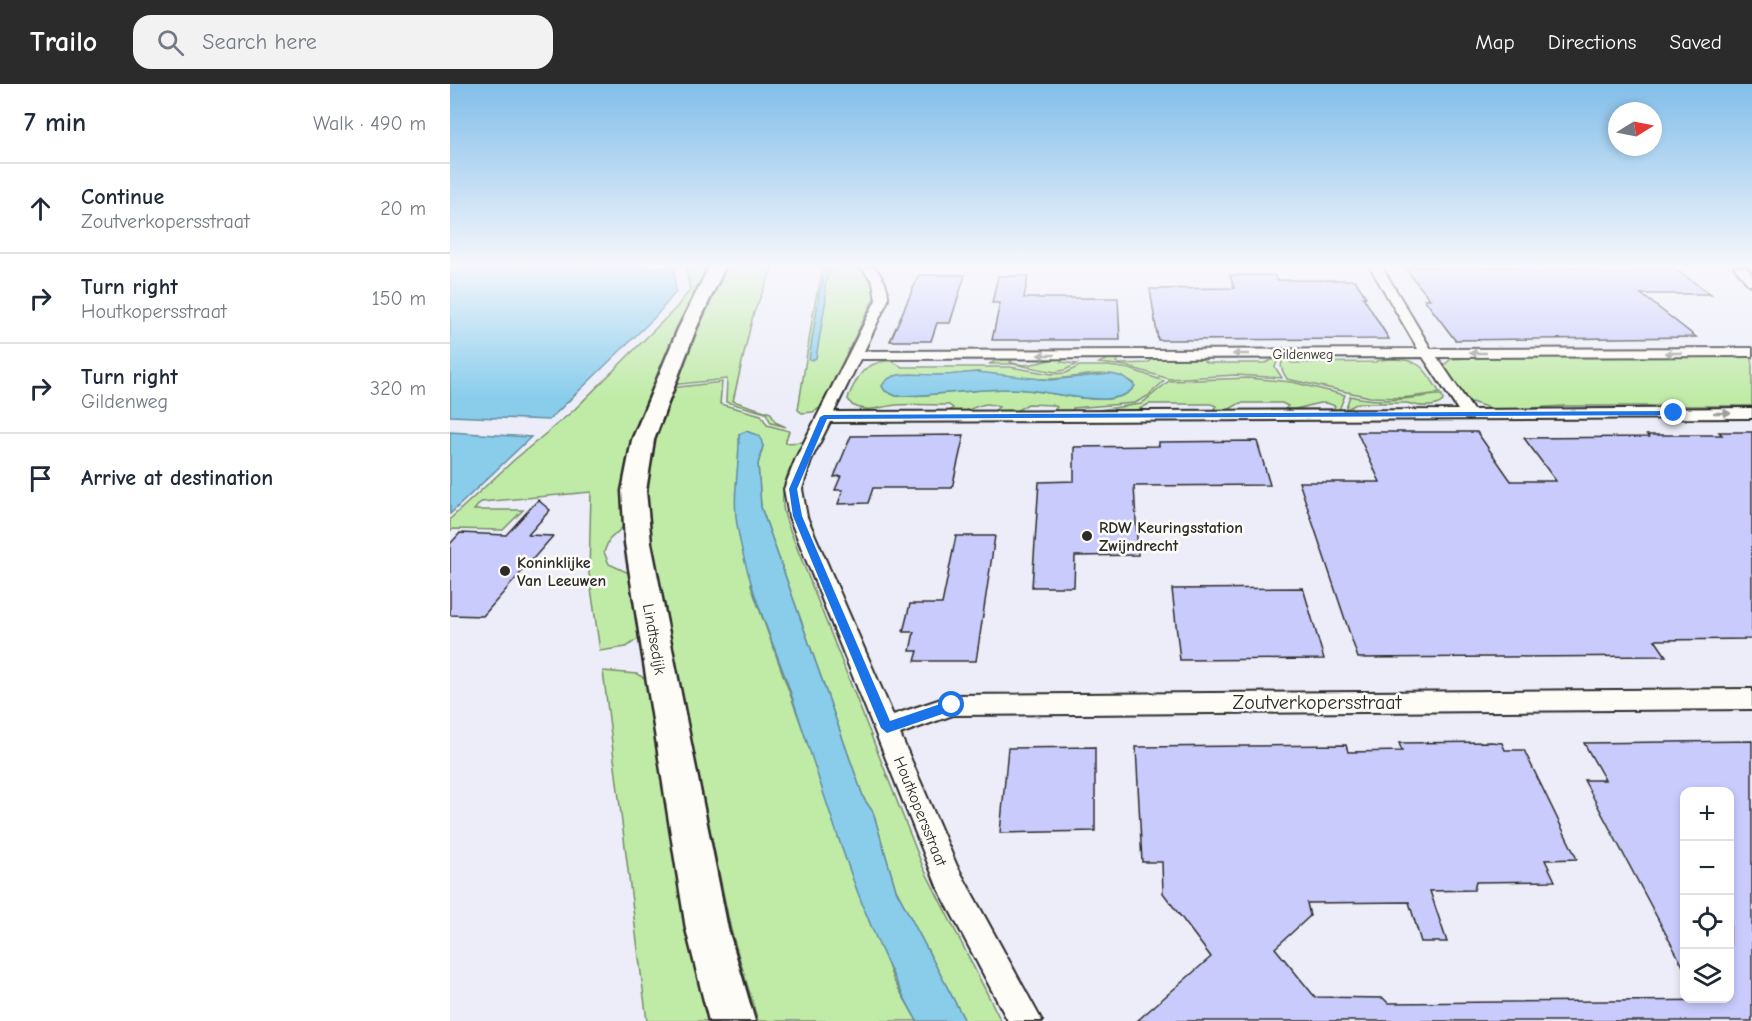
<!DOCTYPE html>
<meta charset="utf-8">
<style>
:root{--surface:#fff;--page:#f2f2f3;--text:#1f2937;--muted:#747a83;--line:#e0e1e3;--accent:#2b2b2b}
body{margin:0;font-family:"Comic Neue",sans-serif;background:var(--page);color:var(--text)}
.controls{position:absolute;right:18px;bottom:18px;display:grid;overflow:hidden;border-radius:12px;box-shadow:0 3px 9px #0003}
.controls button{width:54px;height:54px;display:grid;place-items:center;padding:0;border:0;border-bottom:2px solid var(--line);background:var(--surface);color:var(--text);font:30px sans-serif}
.compass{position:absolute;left:1158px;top:18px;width:54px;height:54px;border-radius:50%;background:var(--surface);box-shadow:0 3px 9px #0003;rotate:80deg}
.stop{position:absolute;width:18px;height:18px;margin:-14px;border:4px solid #1a73e8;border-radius:50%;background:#fff}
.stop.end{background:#1a73e8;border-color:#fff;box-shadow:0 2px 6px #0008}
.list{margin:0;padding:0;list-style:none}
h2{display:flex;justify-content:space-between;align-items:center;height:78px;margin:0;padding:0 24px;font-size:26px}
h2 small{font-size:20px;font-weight:400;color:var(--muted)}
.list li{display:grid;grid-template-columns:39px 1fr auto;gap:18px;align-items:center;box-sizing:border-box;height:90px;padding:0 24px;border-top:2px solid var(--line)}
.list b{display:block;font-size:22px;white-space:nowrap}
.list p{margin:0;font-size:20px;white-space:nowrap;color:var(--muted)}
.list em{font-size:20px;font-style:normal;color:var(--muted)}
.icon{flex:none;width:33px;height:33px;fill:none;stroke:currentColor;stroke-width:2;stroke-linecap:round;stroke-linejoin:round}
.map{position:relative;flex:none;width:1302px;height:937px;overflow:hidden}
header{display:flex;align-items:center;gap:36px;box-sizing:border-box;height:84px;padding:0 30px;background:var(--accent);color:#fff}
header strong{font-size:28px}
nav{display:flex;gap:33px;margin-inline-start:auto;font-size:21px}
.search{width:420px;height:54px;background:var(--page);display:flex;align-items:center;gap:15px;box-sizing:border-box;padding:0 21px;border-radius:18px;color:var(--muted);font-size:22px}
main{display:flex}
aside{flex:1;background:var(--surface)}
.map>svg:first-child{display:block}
</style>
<header>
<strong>Trailo</strong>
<div class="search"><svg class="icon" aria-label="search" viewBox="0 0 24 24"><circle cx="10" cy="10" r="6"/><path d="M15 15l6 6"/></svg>Search here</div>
<nav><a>Map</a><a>Directions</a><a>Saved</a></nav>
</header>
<main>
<aside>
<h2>7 min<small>Walk · 490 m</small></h2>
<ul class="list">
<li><svg class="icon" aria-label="ahead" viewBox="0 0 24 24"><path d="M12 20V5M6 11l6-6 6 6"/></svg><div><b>Continue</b><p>Zoutverkopersstraat</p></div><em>20 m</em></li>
<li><svg class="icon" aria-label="right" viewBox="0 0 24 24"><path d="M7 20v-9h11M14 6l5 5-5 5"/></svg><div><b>Turn right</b><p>Houtkopersstraat</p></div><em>150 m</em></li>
<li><svg class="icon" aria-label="right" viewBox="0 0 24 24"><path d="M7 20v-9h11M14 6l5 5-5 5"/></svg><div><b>Turn right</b><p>Gildenweg</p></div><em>320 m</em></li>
<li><svg class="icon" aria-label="arrive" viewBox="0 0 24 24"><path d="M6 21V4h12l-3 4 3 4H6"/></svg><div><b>Arrive at destination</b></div></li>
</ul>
</aside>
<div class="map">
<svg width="1302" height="937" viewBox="0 0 1302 937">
<rect width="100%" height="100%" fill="#ededf9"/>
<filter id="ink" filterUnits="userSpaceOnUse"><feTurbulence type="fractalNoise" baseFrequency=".0167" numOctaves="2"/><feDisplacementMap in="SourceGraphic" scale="12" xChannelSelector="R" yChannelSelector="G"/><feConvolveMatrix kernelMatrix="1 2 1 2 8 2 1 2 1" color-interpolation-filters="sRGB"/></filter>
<g filter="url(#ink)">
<g fill="#c0eba7" stroke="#768b69" stroke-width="1.5" fill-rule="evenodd">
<polygon points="236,183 262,183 175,441 159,456 154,468 159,480 181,490 191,553 176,563 150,567 139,490 141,408 31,418 24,426 73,426 53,446 3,445 0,447 0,435 64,376 124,326 225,225 240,206"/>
<polygon points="275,183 323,183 303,231 283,317 321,329 325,338 336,343 321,339 316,329 276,318 277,295 221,301 232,270"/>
<polygon points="374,183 409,183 424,201 425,212 370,324 363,328 352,329 348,326 365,218"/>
<polygon points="1084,271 1302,271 1302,322 1114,322 1046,326 1015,316 993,282 1001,275"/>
<polygon points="707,273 756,273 754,277 759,279 815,279 829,273 825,283 832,294 786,291 719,295 676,282 649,279 660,274 670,274 666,278 670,280 697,279"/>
<path d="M835 273H839L837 276 842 279 925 278C931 275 936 275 943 275 972 275 976 287 990 309L952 314 920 313 837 295C832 286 828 282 835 273Z"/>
<path d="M552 274H564L560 278C578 286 597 274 615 274L611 278 627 280 615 286 605 288 563 280H539Z"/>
<path d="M436 277H442L452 283H560L602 290 616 289 629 282H658L680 285 714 297 698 312 685 319 623 324V327H603L607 323 602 321 578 320 564 328 544 327 549 323C535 316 526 324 514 327 509 329 503 328 498 328L503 324 499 321C482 321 464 320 447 321 430 322 420 330 402 321L398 315 399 311C408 292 413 280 436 277ZM527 288C551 292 574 295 597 295 626 296 659 281 684 299 676 309 670 313 657 315 625 317 594 305 561 305 523 305 484 312 446 312L435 307 432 302C441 284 474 292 489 291 502 291 515 289 527 288Z"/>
<path d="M798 294 842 298 895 311 889 326H882L885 322C867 313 853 328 835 325L838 322 832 319H790L778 326H763L766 322 761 320H699L686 327H641L691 320 719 297Z"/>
<path d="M272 298 270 320 311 331 317 341 339 347 335 359 353 358C340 383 326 407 336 436L473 783 551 937H515L446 806 423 728 414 715 311 423 308 380 313 362 289 350 301 502 443 895 467 937H308L281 846 199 454 196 403 201 368 207 338 221 304Z"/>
<path d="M988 311H992L993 317C983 326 967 322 957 319H908L895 326 900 312C931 320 957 314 988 311Z"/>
<polygon points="153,587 187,590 201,598 268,937 197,937"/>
</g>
<g fill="#89cdeb" stroke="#638c9e" stroke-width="1.5">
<polygon points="0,183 227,183 224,188 226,208 205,233 99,336 0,332"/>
<polygon points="377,183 381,183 375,203 376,215 366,274 362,276 359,275 369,211"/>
<path d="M527 288 600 296 661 290 674 293 685 302C679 311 667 314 657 315 624 317 593 305 561 305 523 305 484 312 446 312L435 307 432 302C441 284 473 292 489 291 502 291 515 289 527 288Z"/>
<path d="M296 347 310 352 313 362 308 380 311 423 414 715 423 728 446 806 515 937H467C407 832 377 715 338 601 319 548 296 497 287 441 282 411 290 379 289 350Z"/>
<polygon points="0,348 81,353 0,430"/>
</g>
<g fill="#c9cbfd" stroke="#2b2b2b" stroke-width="1.5">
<polygon points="954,183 1222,183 1261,210 1191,210 1246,253 1005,256 974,215 980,215"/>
<polygon points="469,191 515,191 500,239 487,239 481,257 440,257"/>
<polygon points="780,191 824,191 827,196 905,196 916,213 913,213 939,255 708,256 700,205 784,204"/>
<polygon points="548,192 578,192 574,214 668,214 670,256 542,256 550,219 542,219"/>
<polygon points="907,348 1027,348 1061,397 1106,397 1074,354 1199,353 1197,351 1272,351 1269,348 1302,348 1302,555 1205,556 1216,572 908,574 849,398 930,398"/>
<polygon points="514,351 502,404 423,404 418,419 388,420 393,406 385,406 391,392 384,393 401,352"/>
<polygon points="807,357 820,401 684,402 688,471 625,472 624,503 582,503 589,398 624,397 624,363 709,362 709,358"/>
<polygon points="88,416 100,426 78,451 103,452 33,532 0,531 0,460 10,449 56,451"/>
<polygon points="506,452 545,452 526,577 465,577 468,567 460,567 464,548 453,548 460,520 492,520"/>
<polygon points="853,504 874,575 730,576 722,505"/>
<polygon points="1302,657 1302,937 687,937 761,873 713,809 712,778 692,778 686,663 896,661 898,668 952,667 949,659 1041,658 1052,659 1055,666 1074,666 1127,775 1095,776 1105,797 1026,798 1024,806 980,807 997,858 971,858 959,818 857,819 860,832 825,864 865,913 933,914 938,919 1280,916 1280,708 1234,708 1234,884 1134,696 1155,696 1134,659"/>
<polygon points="645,663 645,747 550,749 558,664"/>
</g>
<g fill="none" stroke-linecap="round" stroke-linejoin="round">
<g stroke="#2b2b2b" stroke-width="4">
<g id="street">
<path d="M411 183 425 184C433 194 439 203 438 216L414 267 968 265 920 183H932L981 265 1302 264V272L987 273 1023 326 1302 324V334L380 338 362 374 352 405 357 433 443 631 503 611 1302 605V625L503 631 450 650 507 782 592 937H558L487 802 339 433 334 405 346 374 426 216 423 198ZM973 273 1008 326 384 328 410 275Z"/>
<polygon points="1284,183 1296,183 1302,190 1302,201 1298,200"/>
</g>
</g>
<g stroke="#2b2b2b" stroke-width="5">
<polygon id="secondary" points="259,183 275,183 246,245 204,356 196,407 201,459 278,845 305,937 259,937 236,845 175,459 172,407 182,356 228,245"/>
</g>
<use href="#street" fill="#fdfcf7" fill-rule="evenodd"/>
<use href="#secondary" fill="#fdfcf7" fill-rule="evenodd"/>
</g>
<defs><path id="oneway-solid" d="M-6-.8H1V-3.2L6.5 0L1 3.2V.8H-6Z" transform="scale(1.5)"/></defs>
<g fill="#9e9e9b">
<use href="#oneway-solid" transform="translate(1028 269) rotate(180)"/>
<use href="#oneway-solid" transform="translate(1223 269) rotate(180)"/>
<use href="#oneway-solid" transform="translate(791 270) rotate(180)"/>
<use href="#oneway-solid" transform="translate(596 271) rotate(180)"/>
<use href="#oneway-solid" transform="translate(1272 329)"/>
</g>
</g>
<linearGradient id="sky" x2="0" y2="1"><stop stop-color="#82bee9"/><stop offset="0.58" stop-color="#f7f7fc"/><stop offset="1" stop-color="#f7f7fc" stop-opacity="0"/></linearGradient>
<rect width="1302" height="314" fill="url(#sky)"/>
<polygon fill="#1a73e8" points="1224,327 1228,329 1227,331 377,335 347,405 352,432 440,637 502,616 508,621 507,625 437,649 431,644 343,432 339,405 370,333 374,331"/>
<g fill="#2b2b2b" stroke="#fdfcf7" stroke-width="2">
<circle cx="637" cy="452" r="6"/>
<circle cx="55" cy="487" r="6"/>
</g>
<g text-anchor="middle" stroke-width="5" stroke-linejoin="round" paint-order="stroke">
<g font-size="14" fill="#2b2b2b" stroke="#fdfcf7">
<text x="853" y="275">Gildenweg</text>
</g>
<g font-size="16" font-weight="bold" fill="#2b2b2b" stroke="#fdfcf7" text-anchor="start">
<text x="649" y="449">RDW Keuringsstation<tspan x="649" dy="18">Zwijndrecht</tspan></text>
<text x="67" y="484">Koninklijke<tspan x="67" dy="18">Van Leeuwen</tspan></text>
</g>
<g font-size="16" fill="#2b2b2b" stroke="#fdfcf7">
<text transform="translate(205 555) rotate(80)" y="6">Lindtsedijk</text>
<text transform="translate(471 727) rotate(68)" y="6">Houtkopersstraat</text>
</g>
<g font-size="20" fill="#2b2b2b" stroke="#fdfcf7">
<text x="867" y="625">Zoutverkopersstraat</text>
</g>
</g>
</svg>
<div class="controls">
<button>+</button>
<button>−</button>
<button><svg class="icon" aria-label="locate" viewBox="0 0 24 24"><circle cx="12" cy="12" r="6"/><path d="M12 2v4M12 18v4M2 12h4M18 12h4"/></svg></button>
<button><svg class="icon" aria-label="layers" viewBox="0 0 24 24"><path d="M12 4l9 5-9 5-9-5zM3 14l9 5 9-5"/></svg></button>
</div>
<svg class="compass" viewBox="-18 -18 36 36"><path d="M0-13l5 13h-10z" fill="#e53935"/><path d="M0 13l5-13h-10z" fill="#747a83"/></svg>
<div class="stop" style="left:502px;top:621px"></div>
<div class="stop end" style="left:1224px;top:329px"></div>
</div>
</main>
